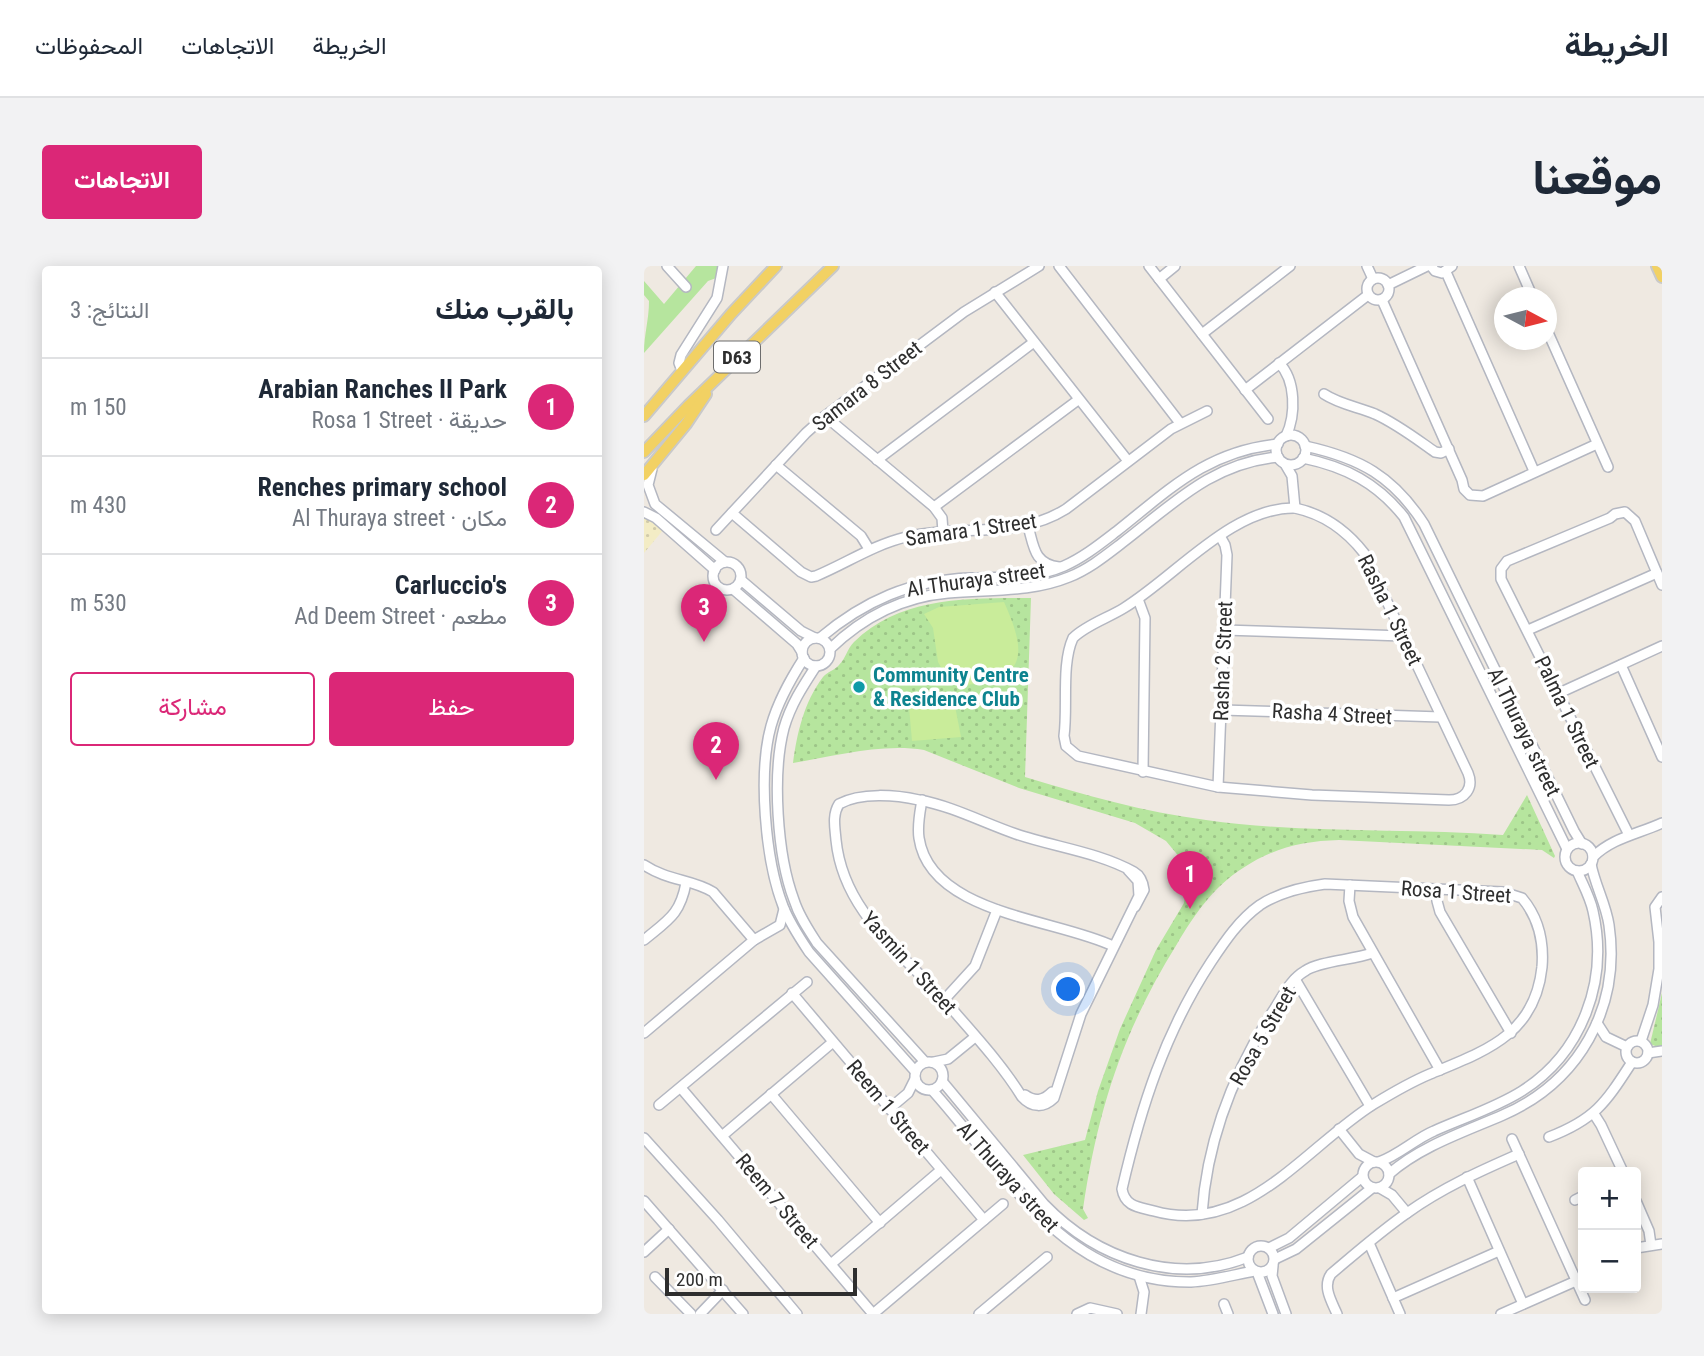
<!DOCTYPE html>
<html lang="ar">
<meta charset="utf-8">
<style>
:root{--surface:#fff;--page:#f2f2f3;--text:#1f2937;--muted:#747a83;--line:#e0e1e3;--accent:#db2777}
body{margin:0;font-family:"Roboto Condensed",Vazirmatn,sans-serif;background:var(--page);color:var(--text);direction:rtl}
.controls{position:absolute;right:21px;bottom:21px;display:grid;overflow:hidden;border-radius:7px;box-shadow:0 4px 18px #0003}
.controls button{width:63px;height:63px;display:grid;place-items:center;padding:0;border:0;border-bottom:2px solid var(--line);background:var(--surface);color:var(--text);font:35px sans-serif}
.compass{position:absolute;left:850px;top:21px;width:63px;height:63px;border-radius:50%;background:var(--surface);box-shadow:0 4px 18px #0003;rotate:97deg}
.scale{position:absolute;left:21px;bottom:18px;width:192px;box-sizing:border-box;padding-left:7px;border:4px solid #2e2e2e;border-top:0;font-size:19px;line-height:24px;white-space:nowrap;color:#2e2e2e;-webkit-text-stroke:5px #fff;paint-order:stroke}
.you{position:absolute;left:425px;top:724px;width:24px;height:24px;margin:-18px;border:5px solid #fff;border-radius:50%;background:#1a73e8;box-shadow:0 0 0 10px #1a73e833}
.badge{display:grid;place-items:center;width:46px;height:46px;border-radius:50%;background:var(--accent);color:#fff;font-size:23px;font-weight:700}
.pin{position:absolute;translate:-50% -58px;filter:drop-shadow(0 2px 4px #0008)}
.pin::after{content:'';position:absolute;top:37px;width:24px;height:21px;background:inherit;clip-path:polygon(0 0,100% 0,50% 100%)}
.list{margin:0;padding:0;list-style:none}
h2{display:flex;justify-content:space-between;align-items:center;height:91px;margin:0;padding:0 28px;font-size:30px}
h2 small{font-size:23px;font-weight:400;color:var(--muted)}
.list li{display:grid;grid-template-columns:46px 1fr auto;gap:21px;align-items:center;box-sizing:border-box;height:98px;padding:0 28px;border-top:2px solid var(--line)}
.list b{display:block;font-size:26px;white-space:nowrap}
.list p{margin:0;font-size:23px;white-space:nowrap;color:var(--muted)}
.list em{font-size:23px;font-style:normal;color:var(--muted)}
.actions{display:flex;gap:14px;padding:21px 28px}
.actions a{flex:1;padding:16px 0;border:2px solid var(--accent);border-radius:7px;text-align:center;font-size:24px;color:var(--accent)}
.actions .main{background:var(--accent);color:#fff}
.map{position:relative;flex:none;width:1018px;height:1048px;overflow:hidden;direction:ltr;border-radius:7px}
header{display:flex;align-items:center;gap:42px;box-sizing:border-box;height:98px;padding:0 35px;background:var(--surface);border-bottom:2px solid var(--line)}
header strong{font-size:33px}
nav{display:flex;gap:38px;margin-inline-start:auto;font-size:24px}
.intro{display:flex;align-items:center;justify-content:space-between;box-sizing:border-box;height:168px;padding:0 42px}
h1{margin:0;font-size:49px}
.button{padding:18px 32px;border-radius:7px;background:var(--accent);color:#fff;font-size:24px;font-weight:700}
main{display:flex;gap:42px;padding:0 42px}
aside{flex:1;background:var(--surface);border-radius:7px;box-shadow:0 4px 18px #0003}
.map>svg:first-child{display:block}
</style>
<header>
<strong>الخريطة</strong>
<nav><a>الخريطة</a><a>الاتجاهات</a><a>المحفوظات</a></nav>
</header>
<div class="intro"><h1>موقعنا</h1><a class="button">الاتجاهات</a></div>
<main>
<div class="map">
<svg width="1018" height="1048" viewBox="0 0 1018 1048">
<defs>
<pattern id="grass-dots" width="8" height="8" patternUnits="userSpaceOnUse" patternTransform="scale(1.75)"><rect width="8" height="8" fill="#b6e59e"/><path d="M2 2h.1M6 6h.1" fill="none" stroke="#9dc588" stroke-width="1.8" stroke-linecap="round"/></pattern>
<pattern id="sand-dots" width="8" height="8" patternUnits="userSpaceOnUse" patternTransform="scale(1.75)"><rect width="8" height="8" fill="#f3ecc5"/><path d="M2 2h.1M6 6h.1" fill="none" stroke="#d1cbaa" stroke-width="1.8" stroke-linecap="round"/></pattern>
</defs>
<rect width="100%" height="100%" fill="#efe9e1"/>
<g fill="url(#grass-dots)">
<path d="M387 332 381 511C441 529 500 546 562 554 661 568 760 562 859 569L883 529 911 590 910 592 898 584 695 574C659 575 629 582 599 602 570 620 550 649 533 678 479 765 454 842 439 943L444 952 440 954 410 928 379 889 441 874 454 825 476 763 512 684 540 637 543 615 537 593 522 575 491 557 375 522 280 484C238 477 191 490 149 497 153 467 160 436 179 411 183 406 191 404 195 399 202 392 203 383 210 376 257 330 325 332 387 332Z"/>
<polygon points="1018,727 1018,779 1014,781 1006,778"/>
</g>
<polygon fill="url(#sand-dots)" points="0,248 20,263 0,287"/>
<path fill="#b6e59e" d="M52 0H78L75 11 64 15 0 87C0 68 5 54 5 35L0 29V15L20 38Z"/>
<g fill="#c9ec9a">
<path d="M360 336C375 370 390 408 339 416 328 418 318 421 307 418L294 396 289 362 280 348 295 341Z"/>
<polygon points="311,440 317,471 268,475 265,441"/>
</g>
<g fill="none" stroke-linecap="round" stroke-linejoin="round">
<g stroke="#b4b7c1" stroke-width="12">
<g id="minor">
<polyline points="23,0 42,21"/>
<polyline points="415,0 536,157"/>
<polyline points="505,0 624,153"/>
<polyline points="723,0 729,13"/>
<polyline points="787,0 791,5 798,7 808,0"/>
<polyline points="875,0 889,32"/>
<polyline points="802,6 890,205"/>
<circle cx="734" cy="23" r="11"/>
<polyline points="515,13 531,0"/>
<polyline points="744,19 783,0"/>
<polyline points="351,26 484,195"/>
<polyline points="738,34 818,214 820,223 826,229 839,230 953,178"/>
<polyline points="902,62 964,201"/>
<polyline points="558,68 646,0"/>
<path d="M635 97C652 114 652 149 642 170"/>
<polyline points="38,105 35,97 37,89 73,32 79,0"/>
<polyline points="601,124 724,29"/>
<path d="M680 128C695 138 714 141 731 148 753 158 771 172 791 186L797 187 805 183"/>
<polyline points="181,150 290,241 298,252 299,266"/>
<circle cx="647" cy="184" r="15"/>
<path d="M661 180C716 192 749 210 780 258L930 565 938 578"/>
<path d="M659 192C702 201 733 217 760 251L923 583"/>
<polyline points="233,194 390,76"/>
<polyline points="641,198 648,210 651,242"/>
<polyline points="132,199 217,270 225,283"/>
<polyline points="8,203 4,219 11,238 81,296"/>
<polyline points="290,241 434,134"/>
<path d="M651 242C679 248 702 264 720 287L824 507C830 522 821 534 805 534L668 529 574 521 434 490 422 480 420 470C424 441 417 398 429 372 442 359 464 352 480 342 532 310 588 241 651 242Z"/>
<polyline points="0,246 12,252 71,304"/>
<path d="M88 247 157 306 167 311 172 310C203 297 229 279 262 271 316 258 373 274 422 243L527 163 563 145"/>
<path d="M384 260C390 281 390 298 415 301"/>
<polyline points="72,264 162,167 181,150 320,46 395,0"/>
<circle cx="83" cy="310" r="14"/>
<polyline points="97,314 157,365 171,372"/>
<polyline points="89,323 153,378 158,386"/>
<polyline points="494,333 501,352 499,506"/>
<polyline points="580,364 759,370"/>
<polyline points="884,364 1013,307"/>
<path d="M176 372C220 335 267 314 326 312 358 311 390 313 420 300 440 291 456 278 473 265 526 223 563 185 634 178"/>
<circle cx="172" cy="386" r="14"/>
<path d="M186 383C218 352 258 331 304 327 345 323 386 327 425 311 445 303 461 290 478 277 529 238 568 197 634 191"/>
<path d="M160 392C146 414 134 435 127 460 114 507 121 593 139 640 145 656 155 671 165 686L271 805"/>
<polyline points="977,399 1018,491"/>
<path d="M172 400C159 420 147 438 140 462 128 508 133 589 150 634 155 650 164 663 173 677L281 796"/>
<polyline points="913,428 1018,380"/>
<polyline points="578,444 797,451"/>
<polyline points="574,521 583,289 581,279 576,270"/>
<path d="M278 534C276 546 273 559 275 572 286 648 413 653 469 680"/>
<polyline points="985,569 857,313 857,303 863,295 966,252 971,248 981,246 991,255 1018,319"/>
<circle cx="935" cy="591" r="14"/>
<path d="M949 591C968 572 994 568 1018 557"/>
<path d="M0 599C24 615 48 613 69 626L110 674"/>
<path d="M484 604 494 615 495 630 437 748 410 832C400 842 388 842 378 831 357 797 327 765 301 735 257 686 199 645 192 574 191 562 188 549 195 538 217 526 252 529 275 534 308 540 340 557 372 568 410 581 454 586 490 606 497 610 499 616 500 624L491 641"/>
<path d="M681 618 859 626 878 632C894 651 900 676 898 701 891 769 841 785 786 808 767 816 748 827 730 838 661 881 602 971 510 945 495 941 481 941 478 923 497 841 521 766 567 696 581 675 595 654 616 639 636 626 658 621 681 618Z"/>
<polyline points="706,619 705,635 709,651 796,804"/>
<polyline points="794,624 793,635 796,646 867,767"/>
<path d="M0 674C24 654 36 649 42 617"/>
<polyline points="651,713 726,840"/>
<polyline points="148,727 340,954"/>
<polyline points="300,734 331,700 353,644"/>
<polyline points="953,757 962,771 983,781"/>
<polyline points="0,767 110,674 136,659 140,643"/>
<circle cx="993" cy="786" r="11"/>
<polyline points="997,775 1009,739 1015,703 1015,676 1011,641 1018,631"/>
<polyline points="1004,787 1018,785"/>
<circle cx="285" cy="810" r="14"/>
<polyline points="290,796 304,793 331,771"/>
<path d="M298 815 400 938C453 993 531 1020 604 991"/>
<polyline points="37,822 229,1048"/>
<path d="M288 824C363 907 419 1017 547 1016 568 1015 589 1009 610 1005"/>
<polyline points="127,828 236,957"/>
<path d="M381 829C391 836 399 835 408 826"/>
<polyline points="15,839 163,716"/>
<polyline points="245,843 264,827 271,813"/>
<polyline points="950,848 957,859 979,906"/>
<polyline points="695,863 715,888 730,896"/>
<polyline points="78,870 189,776"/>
<path d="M905 871C952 853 962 836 988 796"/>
<polyline points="0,872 74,954 153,1048"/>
<polyline points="868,873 941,1034"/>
<circle cx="732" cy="909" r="13"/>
<path d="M735 896C755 889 771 873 790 865 819 852 851 842 878 825 938 787 965 715 949 645 946 631 939 619 933 605"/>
<path d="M745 908C777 880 820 866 859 849 935 816 977 742 965 659 962 638 951 619 947 598"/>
<polyline points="823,911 879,1038"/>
<polyline points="736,922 748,929 763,947"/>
<polyline points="931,934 939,930"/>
<polyline points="0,935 99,1048"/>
<polyline points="992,935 1005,965 1007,979"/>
<path d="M558 948C563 874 590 805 631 742 639 729 647 713 661 705 675 695 709 694 728 687"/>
<polyline points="725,977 756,1048"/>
<circle cx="617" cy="993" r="13"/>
<polyline points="625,982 645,972 718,911"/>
<polyline points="992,982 1018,978"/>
<polyline points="0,986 25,963"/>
<polyline points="631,993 652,983 728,922"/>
<polyline points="187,998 297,904"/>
<polyline points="629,1000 628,1010 642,1048"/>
<polyline points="613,1006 629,1048"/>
<polyline points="495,1010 500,1026 497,1048"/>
<polyline points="11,1011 47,1048"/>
<polyline points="749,1032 855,985"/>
<polyline points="580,1038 584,1048"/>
<polyline points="56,1048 79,1024"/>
<polyline points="229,1048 359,938"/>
<polyline points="335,1048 403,991"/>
<polyline points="433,1048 446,1042 473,1048"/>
<path d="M693 1048C688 1036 678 1021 687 1008 712 987 737 965 763 947 798 922 836 905 875 888"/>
<polyline points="857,1048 932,1015"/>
</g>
</g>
<g stroke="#c9c9c9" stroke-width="14">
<g id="major">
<polyline points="1013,0 1018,11"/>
<polyline points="0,150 87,48 132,0"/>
<polyline points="0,186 45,139 189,0"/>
<polyline points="0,209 42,158 62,128"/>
</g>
</g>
<use href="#minor" stroke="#fff" stroke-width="9"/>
<use href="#major" stroke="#f2d163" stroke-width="10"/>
</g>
<circle fill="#0f9aa8" stroke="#fff" stroke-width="2.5" cx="215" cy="421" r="7"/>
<g text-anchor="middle" stroke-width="7" stroke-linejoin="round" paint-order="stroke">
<rect fill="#fff" stroke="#6d6d6d" stroke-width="2" x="70" y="75.5" width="46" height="31" rx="5"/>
<g font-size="19" font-weight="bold" fill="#2e2e2e">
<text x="93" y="98">D63</text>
</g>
<g font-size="21" fill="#2e2e2e" stroke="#fff">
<text transform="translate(223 120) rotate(-38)" y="7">Samara 8 Street</text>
<text transform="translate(327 264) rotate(-8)" y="7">Samara 1 Street</text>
<text transform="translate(332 314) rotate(-8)" y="7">Al Thuraya street</text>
<text transform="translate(746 344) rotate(64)" y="7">Rasha 1 Street</text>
<text transform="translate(579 395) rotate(-88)" y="7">Rasha 2 Street</text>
<text transform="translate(923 446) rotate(64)" y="7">Palma 1 Street</text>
<text transform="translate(688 448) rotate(3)" y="7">Rasha 4 Street</text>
<text transform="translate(880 466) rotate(64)" y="7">Al Thuraya street</text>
<text transform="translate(812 626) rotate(4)" y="7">Rosa 1 Street</text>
<text transform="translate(265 697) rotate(48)" y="7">Yasmin 1 Street</text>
<text transform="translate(619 770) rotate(-60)" y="7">Rosa 5 Street</text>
<text transform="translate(244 841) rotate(50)" y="7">Reem 1 Street</text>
<text transform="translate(364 911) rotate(48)" y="7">Al Thuraya street</text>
<text transform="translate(133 935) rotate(50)" y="7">Reem 7 Street</text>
</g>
<g font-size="21" font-weight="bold" fill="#0d838f" stroke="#fff" text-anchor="start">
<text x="229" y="416">Community Centre<tspan x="229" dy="24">&amp; Residence Club</tspan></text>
</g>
</g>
</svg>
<div class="controls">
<button>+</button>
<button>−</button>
</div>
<svg class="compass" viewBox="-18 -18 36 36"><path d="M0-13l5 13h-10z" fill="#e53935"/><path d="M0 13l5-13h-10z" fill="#747a83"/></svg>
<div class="scale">200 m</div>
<div class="you"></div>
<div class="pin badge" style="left:546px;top:643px">1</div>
<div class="pin badge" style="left:72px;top:514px">2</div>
<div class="pin badge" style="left:60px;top:376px">3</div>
</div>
<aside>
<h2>بالقرب منك<small>النتائج: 3</small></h2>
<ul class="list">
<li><span class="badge">1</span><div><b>Arabian Ranches II Park</b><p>حديقة · Rosa 1 Street</p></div><em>150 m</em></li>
<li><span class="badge">2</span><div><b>Renches primary school</b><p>مكان · Al Thuraya street</p></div><em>430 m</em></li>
<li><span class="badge">3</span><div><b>Carluccio's</b><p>مطعم · Ad Deem Street</p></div><em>530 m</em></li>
</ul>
<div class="actions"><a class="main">حفظ</a><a>مشاركة</a></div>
</aside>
</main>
